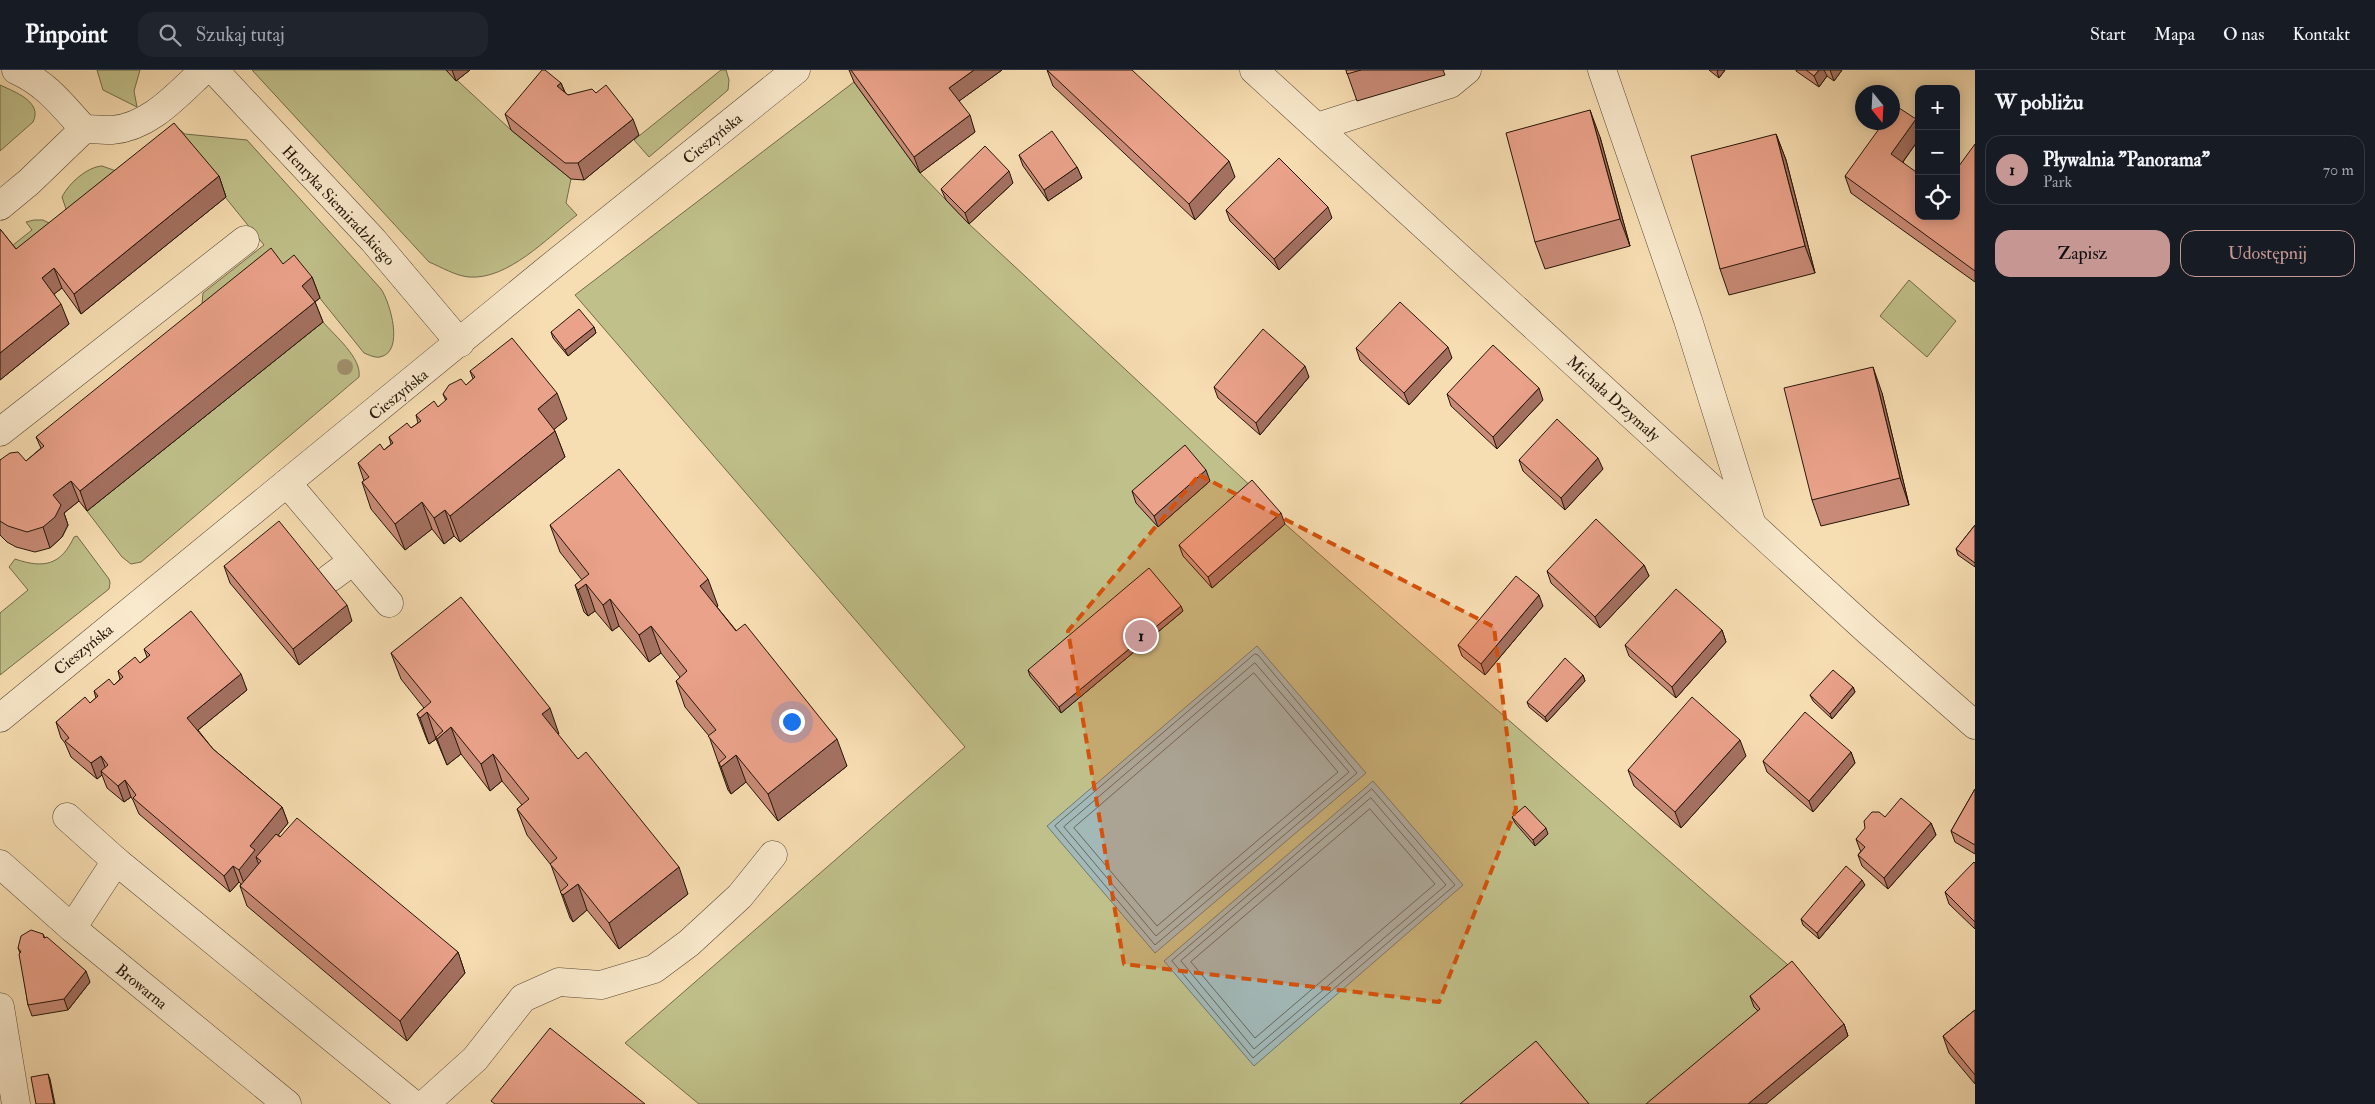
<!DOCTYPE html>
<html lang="pl">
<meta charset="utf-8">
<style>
:root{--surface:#171b24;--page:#20242c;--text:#f1f3f6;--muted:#9ea1a6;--line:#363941;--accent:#c59692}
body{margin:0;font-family:"IM FELL Double Pica",serif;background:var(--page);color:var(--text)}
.controls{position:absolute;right:15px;top:15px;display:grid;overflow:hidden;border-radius:10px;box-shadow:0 2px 12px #0003}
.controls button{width:45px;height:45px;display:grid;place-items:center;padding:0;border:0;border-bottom:1px solid var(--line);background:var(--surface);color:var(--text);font:25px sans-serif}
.compass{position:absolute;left:1855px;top:15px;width:45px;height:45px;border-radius:50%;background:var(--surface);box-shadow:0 2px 12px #0003;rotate:162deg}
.you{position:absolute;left:791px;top:651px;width:18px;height:18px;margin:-12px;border:4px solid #fff;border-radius:50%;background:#1a73e8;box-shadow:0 0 0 8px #1a73e833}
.badge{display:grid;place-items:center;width:32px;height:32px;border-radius:50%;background:var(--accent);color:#111;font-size:16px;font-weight:700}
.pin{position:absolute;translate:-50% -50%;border:2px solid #fff;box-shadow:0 1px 5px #0006}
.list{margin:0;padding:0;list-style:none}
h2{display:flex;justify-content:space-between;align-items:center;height:65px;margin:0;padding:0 20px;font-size:21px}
h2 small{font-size:16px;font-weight:400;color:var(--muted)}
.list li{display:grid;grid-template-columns:32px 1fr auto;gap:15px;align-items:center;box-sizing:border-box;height:70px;margin:0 10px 10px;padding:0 10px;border:1px solid var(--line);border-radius:15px}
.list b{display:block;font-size:19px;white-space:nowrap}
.list p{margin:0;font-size:16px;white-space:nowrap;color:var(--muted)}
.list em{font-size:16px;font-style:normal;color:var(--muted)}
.actions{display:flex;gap:10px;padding:15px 20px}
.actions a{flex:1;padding:11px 0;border:1px solid var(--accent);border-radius:15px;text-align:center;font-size:18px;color:var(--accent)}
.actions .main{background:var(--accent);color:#111}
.icon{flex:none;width:28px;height:28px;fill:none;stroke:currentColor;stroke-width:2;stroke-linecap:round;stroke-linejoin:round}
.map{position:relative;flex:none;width:1975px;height:1034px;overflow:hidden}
header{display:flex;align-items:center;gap:30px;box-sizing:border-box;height:70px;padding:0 25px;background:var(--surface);border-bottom:1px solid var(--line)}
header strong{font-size:24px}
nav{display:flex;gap:28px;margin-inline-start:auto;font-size:18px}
.search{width:350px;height:45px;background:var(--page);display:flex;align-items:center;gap:12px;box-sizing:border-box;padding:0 18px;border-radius:15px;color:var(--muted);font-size:19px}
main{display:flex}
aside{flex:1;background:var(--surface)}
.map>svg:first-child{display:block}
</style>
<header>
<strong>Pinpoint</strong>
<div class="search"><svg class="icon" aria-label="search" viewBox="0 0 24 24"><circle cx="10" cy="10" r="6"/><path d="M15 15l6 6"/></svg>Szukaj tutaj</div>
<nav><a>Start</a><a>Mapa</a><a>O nas</a><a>Kontakt</a></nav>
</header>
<main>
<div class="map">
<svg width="1975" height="1034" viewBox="0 0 1975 1034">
<rect width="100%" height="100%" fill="#f7deb2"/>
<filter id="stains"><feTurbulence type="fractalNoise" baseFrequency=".004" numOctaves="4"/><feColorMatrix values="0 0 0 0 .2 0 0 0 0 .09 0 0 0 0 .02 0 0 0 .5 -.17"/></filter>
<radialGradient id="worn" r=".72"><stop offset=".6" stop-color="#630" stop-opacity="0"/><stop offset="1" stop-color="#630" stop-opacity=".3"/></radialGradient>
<g fill="#c0c08a" stroke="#726b4a">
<polygon points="97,0 140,0 134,21 137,37 103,20"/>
<path d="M252 0H446L511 60 571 109 566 133 577 145C547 168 508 210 469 207 456 206 441 197 429 192Z"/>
<polygon points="721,0 726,0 729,10 728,20 649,87 634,70"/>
<polygon points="854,12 920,103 969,154 1256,421 1285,454 1796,902 1848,966 1766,1034 699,1034 625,973 965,677 575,225"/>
<path d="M0 15C15 22 43 32 33 52L0 81Z"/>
<path d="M173 54 185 64 247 70 381 219C390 232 405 282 380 287 375 288 369 285 364 283L302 206 200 255 203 223 264 175 182 74Z"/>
<path d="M102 96 119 102 67 142 62 127C69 113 87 97 102 96Z"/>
<polygon points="34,150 43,150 53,155 24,199 8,179 32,160 26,152"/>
<polygon points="1909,210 1956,251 1927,287 1880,246"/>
<path d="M323 252C335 266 362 288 359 307L141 492 131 494 122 487 87 441Z"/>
<path d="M77 466 109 509 110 513 109 519 0 605V543L28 520 9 497 15 489C44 499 61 495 74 467Z"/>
</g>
<g fill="#a2b9b8" stroke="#707872">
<polygon points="1257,576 1366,703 1155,883 1047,756"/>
<polygon points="1373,711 1463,815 1254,996 1164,891"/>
</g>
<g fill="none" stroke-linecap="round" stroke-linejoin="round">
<g stroke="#646860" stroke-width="1">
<polygon points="1255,584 1258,585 1357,703 1155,875 1055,756"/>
<polygon points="1255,593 1349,702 1156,866 1064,757"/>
<polygon points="1254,603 1338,702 1157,856 1074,758"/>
<polygon points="1372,719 1455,815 1253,988 1172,891"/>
<polygon points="1371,728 1446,815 1254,979 1181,891"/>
<polygon points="1370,739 1435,814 1255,968 1191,892"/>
</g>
<g stroke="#5a4833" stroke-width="29">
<g id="minor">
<path d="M16 0C47 14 62 35 84 59"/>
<polyline points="214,0 373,170 460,273"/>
<polyline points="1254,0 1869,562 1975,655"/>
<polyline points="1602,0 1688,250 1752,455"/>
<polyline points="1317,57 1450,14 1467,0"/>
<path d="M0 136 29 112 84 59C93 59 103 60 112 60 150 57 178 24 204 0"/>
<polyline points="0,362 245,170"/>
<polyline points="287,413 389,533"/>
<polyline points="330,508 353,491"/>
<polyline points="0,648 548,199 796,0"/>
<polyline points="67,747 116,791"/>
<polyline points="0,794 72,858 287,1034"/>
<polyline points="72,858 116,791 413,1034"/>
<polyline points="0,937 16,1034"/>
<polyline points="425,1034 475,989 523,928 559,912 601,915 654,899 689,873 740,826 773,785"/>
</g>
</g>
<use href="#minor" stroke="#faeacd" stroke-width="28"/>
</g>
<circle fill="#a1916e" cx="345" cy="297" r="8"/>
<g fill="#c98b77" stroke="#251609">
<polygon points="446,0 470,0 456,11"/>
<polygon points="849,0 1002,0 959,31 975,62 920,103 854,12"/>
<polygon points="1047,0 1235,107 1195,150 1053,16"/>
<polygon points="1346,0 1443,0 1445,5 1357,31"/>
<polygon points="1709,0 1725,0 1719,8"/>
<polygon points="1796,0 1842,0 1834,11 1827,6 1819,17 1796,1"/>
<polygon points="561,13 565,22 568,25 596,23 639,65 584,110 571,109 511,60 505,44"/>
<polygon points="1916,49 1919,58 1919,69 1903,92 1956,146 1975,74 1975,212 1851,123 1845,106"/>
<polygon points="1776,64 1786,90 1815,203 1729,225 1720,199"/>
<polygon points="1600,67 1630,176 1545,199 1535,172"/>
<polygon points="1019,85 1077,97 1082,108 1048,131 1023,96"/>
<polygon points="219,106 226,127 81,244 62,218 54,224 69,254 0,310 0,159 16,179"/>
<polygon points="1013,113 969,154 946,130 941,119"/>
<polygon points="1226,140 1332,148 1279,200 1230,151"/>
<polygon points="283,194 312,207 320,228 315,232 323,252 87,441 79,431 64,443 68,455 62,467 50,478 35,482 16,477 7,472 0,465 0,390 26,391 41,378 36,367"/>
<polygon points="594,257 596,263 568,286 553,268 551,262"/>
<polygon points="1356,278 1452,288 1409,335 1360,290"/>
<polygon points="470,301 567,349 554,359 565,387 460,472 454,466 444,474 432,459 405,480 371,439 362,412 364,411 358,393 384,380 391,374 389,367 411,358 418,353 416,345 438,337 446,331 443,324 466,315 473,309"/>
<polygon points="1309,307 1260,365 1218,328 1214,317"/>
<polygon points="1882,323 1909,435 1821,456 1812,430"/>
<polygon points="1447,324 1543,330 1497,379 1451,336"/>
<polygon points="1519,390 1603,399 1565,440 1523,401"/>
<polygon points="1210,411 1158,457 1136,433 1132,421"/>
<polygon points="1285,454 1212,518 1183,486 1179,475"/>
<polygon points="550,455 718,536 717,537 847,696 778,751 746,712 731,724 728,720 709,666 685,637 676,611 680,607 661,583 649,592 619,556 612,561 595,541 588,546 584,542 575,515 582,510 560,482"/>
<polygon points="1975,455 1975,497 1958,485 1956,479"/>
<polygon points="1644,495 1649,506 1600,558 1551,513 1547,501"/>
<polygon points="224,496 352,551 299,595 230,513"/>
<polygon points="1543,536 1485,605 1462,586 1458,575"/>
<polygon points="1183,541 1061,643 1030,606 1028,600"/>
<polygon points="1722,560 1726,572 1676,628 1629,586 1625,575"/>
<polygon points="144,579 247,620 198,660 213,679 282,737 288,753 278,765 458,882 465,903 407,971 247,836 240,816 241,814 239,812 230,822 139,744 133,730 131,727 124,732 107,718 102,705 97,709 71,687 65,673 61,668 56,652 90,633 96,628 94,621 114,615 120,609 118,601 140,593 147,587"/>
<polygon points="391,583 559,664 558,665 688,824 619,879 587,840 573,852 570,848 551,795 527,765 517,739 522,735 502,711 490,721 461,684 447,695 436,669 429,674 427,670 417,644 424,638 401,609"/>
<polygon points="1583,605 1585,611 1547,652 1529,637 1527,632"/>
<polygon points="1853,617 1855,622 1832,649 1813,631 1810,625"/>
<polygon points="1851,682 1855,693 1813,742 1767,702 1763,691"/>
<polygon points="1746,686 1681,758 1634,716 1628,700"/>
<polygon points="1975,719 1975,784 1955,772 1951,761"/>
<polygon points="1512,747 1548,764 1535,776 1515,753"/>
<polygon points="1885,747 1931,753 1936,765 1888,819 1862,796 1858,785 1861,781 1860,780 1856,769"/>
<polygon points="1975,793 1975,859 1949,834 1945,822"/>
<polygon points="1865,815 1819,869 1803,855 1801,849"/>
<polygon points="43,864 45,868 90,912 68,940 32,946 28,935 20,883 18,878"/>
<polygon points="1750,926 1844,954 1848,966 1758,941 1754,937"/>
<polygon points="1975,940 1975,1014 1949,983 1943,966"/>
</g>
<g fill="#a47161" stroke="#251609">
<polygon points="452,0 470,0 456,11"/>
<polygon points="974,0 1002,0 955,34 949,18"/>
<polygon points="1718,0 1725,0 1719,8 1717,2"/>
<polygon points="1819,0 1824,0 1827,6 1819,17 1814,6"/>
<polygon points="1830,0 1842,0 1834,11"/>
<polygon points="561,13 567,29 557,16"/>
<polygon points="1590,40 1600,67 1630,176 1620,149"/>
<polygon points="970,45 975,62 920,103 914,87"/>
<polygon points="633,49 639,65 584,110 578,93"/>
<polygon points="1916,49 1919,58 1919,69 1897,100 1891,84"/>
<polygon points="1776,64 1786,90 1815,203 1805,176"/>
<polygon points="1229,91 1235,107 1195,150 1189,134"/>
<polygon points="1077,97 1082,108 1048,131 1044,120"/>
<polygon points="1009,101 1013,113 969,154 965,143"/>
<polygon points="219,106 226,127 81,244 74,224"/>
<polygon points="1328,137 1332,148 1279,200 1274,189"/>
<polygon points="54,198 62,218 49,228 42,208"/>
<polygon points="312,207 320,228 309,236 302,216"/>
<polygon points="315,232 323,252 87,441 80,421"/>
<polygon points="61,234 69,254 0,310 0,283"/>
<polygon points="594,257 596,263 568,286 565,280"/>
<polygon points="1448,277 1452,288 1409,335 1404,323"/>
<polygon points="1305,296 1309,307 1260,365 1256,353"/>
<polygon points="1873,297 1882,323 1909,435 1900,408"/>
<polygon points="1539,318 1543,330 1497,379 1493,367"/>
<polygon points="557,323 567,349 547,365 538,339"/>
<polygon points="555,361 565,387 460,472 450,446"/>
<polygon points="1598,388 1603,399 1565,440 1561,428"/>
<polygon points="1206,400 1210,411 1158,457 1154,446"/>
<polygon points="71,411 79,431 64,443 68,455 62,467 50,478 43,457 53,425"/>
<polygon points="422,432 432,459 405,480 395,454"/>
<polygon points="445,440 454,466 444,474 434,448"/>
<polygon points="1281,443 1285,454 1212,518 1208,507"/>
<polygon points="1644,495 1649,506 1600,558 1595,547"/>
<polygon points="708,509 718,536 710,542 700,516"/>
<polygon points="586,514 595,541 588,546 578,520"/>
<polygon points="1539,525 1543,536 1485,605 1481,594"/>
<polygon points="610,529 619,556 612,561 603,535"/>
<polygon points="347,535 352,551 299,595 293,579"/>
<polygon points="1181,536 1183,541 1061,643 1059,637"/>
<polygon points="651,556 661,583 649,592 639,565"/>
<polygon points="1722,560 1726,572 1676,628 1672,617"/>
<polygon points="241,604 247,620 193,664 187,648"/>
<polygon points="1583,605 1585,611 1547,652 1545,647"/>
<polygon points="1853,617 1855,622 1832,649 1830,644"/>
<polygon points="550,638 559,664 551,670 542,644"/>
<polygon points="427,642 436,669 429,674 420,648"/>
<polygon points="451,657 461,684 447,695 437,669"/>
<polygon points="837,669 847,696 778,751 768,724"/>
<polygon points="1740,670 1746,686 1681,758 1675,742"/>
<polygon points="1851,682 1855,693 1813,742 1809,731"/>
<polygon points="493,684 502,711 490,721 481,694"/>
<polygon points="736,685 746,712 731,724 721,697"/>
<polygon points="101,686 107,702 101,701 102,705 97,709 91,693"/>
<polygon points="125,710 131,727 124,732 118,716"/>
<polygon points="282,737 288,753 259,789 256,787 260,798 245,816 239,800 250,776"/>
<polygon points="1931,753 1936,765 1888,819 1884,808"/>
<polygon points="1546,758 1548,764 1535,776 1533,770"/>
<polygon points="233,796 239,812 230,822 224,806"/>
<polygon points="679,797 688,824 619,879 609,853"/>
<polygon points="1862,810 1865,815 1819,869 1817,863"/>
<polygon points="578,814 587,840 573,852 563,825"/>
<polygon points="458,882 465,903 407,971 400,951"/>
<polygon points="86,901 90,912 68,940 64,929"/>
<polygon points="1844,954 1848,966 1766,1034 1748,1034"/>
<polygon points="48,1004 50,1009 55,1034 54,1034"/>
</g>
<g fill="#eaa28a" stroke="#251609">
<polygon points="542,0 545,0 561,13 557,16 568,25 592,19 596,23 606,15 633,49 578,93 565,93 505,44"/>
<polygon points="851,0 974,0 949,18 970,45 914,87"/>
<polygon points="1047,0 1132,0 1229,91 1189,134"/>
<polygon points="1346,0 1361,0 1347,4"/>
<polygon points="1806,0 1819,0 1814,6"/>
<polygon points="1896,36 1916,49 1891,84 1919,104 1919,146 1956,146 1956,100 1975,74 1975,201 1845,106 1884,52 1892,52 1892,41"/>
<polygon points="1590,40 1620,149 1535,172 1506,63"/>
<polygon points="174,53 219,106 74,224 54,198 42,208 61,234 0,283 0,159 16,179"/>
<polygon points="1052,61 1077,97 1044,120 1019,85"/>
<polygon points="1776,64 1805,176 1720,199 1691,86"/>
<polygon points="985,76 1009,101 965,143 941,119"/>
<polygon points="1279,88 1328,137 1274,189 1226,140"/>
<polygon points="271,178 283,194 294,185 312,207 302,216 315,232 80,421 71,411 53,425 61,435 55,447 43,457 27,462 8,456 0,451 0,390 10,383 18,382 26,391 44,376 36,367"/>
<polygon points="1400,232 1448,277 1404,323 1356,278"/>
<polygon points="579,239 594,257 565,280 551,262"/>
<polygon points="1263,259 1305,296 1256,353 1214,317"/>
<polygon points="512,268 557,323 538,339 555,361 450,446 445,440 434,448 422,432 395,454 362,412 369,407 358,393 380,374 384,380 393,373 389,367 407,353 411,358 421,351 416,345 434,331 438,337 447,329 443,324 449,315 461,309 466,315 475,307 470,301"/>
<polygon points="1493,275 1539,318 1493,367 1447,324"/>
<polygon points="1873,297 1900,408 1812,430 1784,318"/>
<polygon points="1557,349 1598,388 1561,428 1519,390"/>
<polygon points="1185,375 1206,400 1154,446 1132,421"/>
<polygon points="619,399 708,509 700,516 736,561 745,554 837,669 768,724 736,685 721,697 719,693 726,687 708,666 716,660 676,611 687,601 651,556 639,565 610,529 603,535 586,514 578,520 575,515 589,504 550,455"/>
<polygon points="1252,410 1281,443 1208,507 1179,475"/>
<polygon points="1596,449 1644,495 1595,547 1547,501"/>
<polygon points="279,451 347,535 293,579 224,496"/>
<polygon points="1975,455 1975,493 1956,479"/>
<polygon points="1149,498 1181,536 1059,637 1028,600"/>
<polygon points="1516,506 1539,525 1481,594 1458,575"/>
<polygon points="1676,519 1722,560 1672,617 1625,575"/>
<polygon points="461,527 550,638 542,644 578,689 586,682 679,797 609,853 578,814 563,825 560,822 568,815 550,794 557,788 517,739 529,729 493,684 481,694 451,657 437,669 436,667 443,661 427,642 420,648 417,644 431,632 391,583"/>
<polygon points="191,541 241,604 187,648 213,679 282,737 250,776 255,780 239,800 233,796 224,806 133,728 136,725 125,710 118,716 101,701 108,695 101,686 91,693 65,671 69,668 56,652 85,627 90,633 98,626 94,621 109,609 114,615 123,607 118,601 135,587 140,593 150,585 144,579"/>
<polygon points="1565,588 1583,605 1545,647 1527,632"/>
<polygon points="1833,600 1853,617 1830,644 1810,625"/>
<polygon points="1692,627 1740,670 1675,742 1628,700"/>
<polygon points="1805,642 1851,682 1809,731 1763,691"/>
<polygon points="1975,719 1975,775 1951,761"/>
<polygon points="1901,728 1931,753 1884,808 1858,785 1865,777 1856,769 1865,758 1864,751 1872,742 1879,742 1885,747"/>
<polygon points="1525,736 1546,758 1533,770 1512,747"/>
<polygon points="297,748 458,882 400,951 240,816 261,791 256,787 276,764 280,767"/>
<polygon points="1974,792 1975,793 1975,852 1945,822"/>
<polygon points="1846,796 1862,810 1817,863 1801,849"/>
<polygon points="31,860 43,864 44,868 47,867 86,901 64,929 28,935 19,884 21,882 18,878 21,866"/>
<polygon points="1792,891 1844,954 1748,1034 1646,1034 1760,939 1750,926"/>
<polygon points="1975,940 1975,1005 1943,966"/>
<polygon points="550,958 645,1034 495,1034 491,1031"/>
<polygon points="1536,971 1589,1034 1460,1034"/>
<polygon points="48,1004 54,1034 36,1034 31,1007"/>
</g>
<path fill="#d4520c" fill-opacity="0.2" stroke="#d4520c" stroke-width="4" stroke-dasharray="10 6" stroke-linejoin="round" d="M1199 405 1494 557 1516 739 1439 932 1124 894 1068 561Z"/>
<g text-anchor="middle" stroke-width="4" stroke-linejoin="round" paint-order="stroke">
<g font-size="16" fill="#251609" stroke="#faeacd">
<text transform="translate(712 68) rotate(-39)" y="6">Cieszyńska</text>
<text transform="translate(339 135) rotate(47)" y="6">Henryka Siemiradzkiego</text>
<text transform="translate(398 324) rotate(-39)" y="6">Cieszyńska</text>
<text transform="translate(1614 328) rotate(42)" y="6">Michała Drzymały</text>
<text transform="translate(83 579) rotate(-39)" y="6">Cieszyńska</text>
<text transform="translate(142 916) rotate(39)" y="6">Browarna</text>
</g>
</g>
<rect width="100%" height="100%" filter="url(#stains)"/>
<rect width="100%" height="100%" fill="url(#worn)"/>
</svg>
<div class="controls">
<button>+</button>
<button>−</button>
<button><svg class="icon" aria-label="locate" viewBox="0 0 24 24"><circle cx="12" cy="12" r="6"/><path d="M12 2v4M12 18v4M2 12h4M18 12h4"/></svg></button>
</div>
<svg class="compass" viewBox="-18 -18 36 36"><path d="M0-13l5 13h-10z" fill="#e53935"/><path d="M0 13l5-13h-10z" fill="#9ea1a6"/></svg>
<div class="you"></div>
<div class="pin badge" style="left:1141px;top:566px">1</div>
</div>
<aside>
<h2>W pobliżu<small></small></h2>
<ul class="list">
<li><span class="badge">1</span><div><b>Pływalnia &quot;Panorama&quot;</b><p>Park</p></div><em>70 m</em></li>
</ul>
<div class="actions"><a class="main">Zapisz</a><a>Udostępnij</a></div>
</aside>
</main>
